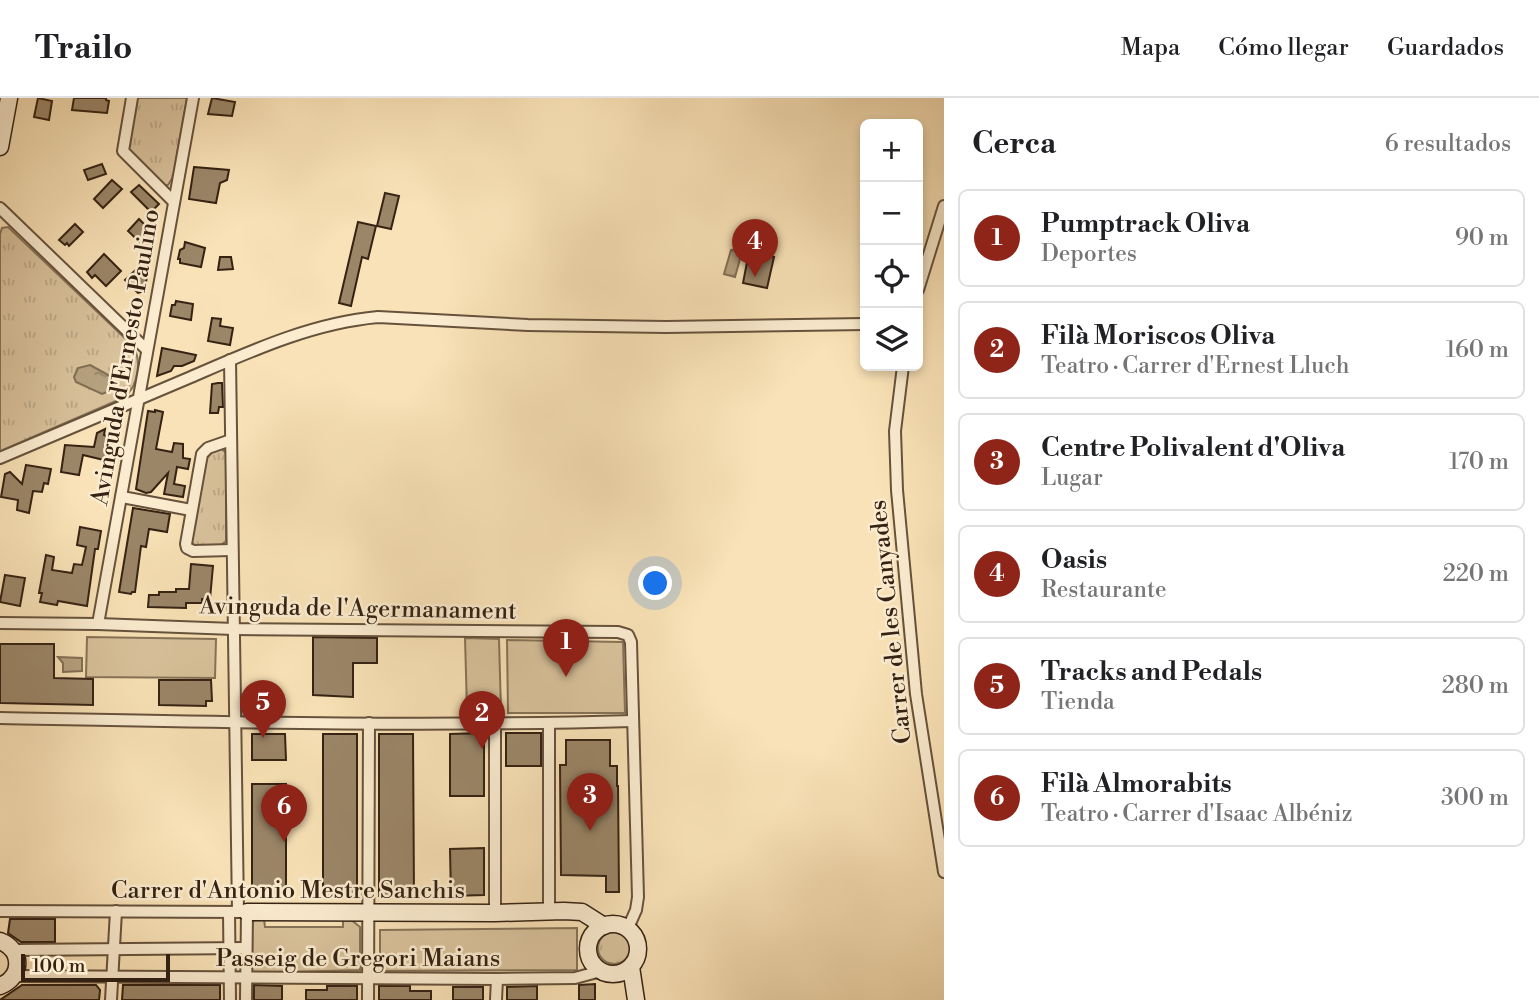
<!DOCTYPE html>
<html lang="es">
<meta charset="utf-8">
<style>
:root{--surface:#fff;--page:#f6f6f6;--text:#202124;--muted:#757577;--line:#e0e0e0;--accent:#8f2418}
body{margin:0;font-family:"Libre Bodoni",serif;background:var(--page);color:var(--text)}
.controls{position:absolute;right:21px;top:21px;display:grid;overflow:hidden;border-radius:10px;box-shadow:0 4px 10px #0003}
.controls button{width:63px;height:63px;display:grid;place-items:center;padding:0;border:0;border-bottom:2px solid var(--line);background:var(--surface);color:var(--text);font:35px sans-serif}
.scale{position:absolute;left:21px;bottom:18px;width:149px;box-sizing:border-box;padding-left:7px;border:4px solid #352213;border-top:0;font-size:19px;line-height:24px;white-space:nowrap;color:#352213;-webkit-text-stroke:5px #fbecd0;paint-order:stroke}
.you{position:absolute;left:656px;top:486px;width:24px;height:24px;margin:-18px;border:5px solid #fff;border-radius:50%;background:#1a73e8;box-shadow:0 0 0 10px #1a73e833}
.badge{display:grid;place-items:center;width:46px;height:46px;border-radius:50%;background:var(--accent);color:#fff;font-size:23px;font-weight:700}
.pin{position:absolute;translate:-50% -58px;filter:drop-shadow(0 2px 4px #0008)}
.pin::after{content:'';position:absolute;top:37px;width:24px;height:21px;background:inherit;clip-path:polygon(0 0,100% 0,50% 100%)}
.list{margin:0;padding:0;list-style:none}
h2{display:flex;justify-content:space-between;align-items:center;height:91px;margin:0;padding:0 28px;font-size:30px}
h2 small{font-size:23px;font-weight:400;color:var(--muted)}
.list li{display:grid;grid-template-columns:46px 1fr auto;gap:21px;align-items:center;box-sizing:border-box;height:98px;margin:0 14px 14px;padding:0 14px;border:2px solid var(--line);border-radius:10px}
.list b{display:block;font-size:26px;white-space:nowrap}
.list p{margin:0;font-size:23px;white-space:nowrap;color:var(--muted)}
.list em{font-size:23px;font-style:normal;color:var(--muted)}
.icon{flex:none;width:38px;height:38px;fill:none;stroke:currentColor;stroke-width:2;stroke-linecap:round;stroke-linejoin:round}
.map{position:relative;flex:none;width:944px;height:902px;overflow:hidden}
header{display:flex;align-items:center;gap:42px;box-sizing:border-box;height:98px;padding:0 35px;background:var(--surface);border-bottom:2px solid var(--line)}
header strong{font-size:33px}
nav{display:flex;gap:38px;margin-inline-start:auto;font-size:24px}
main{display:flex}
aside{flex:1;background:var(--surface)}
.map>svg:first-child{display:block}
</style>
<header>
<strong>Trailo</strong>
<nav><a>Mapa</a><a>Cómo llegar</a><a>Guardados</a></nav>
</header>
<main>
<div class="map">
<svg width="944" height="902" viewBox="0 0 944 902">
<defs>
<pattern id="park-tufts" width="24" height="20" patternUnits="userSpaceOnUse" patternTransform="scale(1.75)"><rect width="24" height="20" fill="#d8c19b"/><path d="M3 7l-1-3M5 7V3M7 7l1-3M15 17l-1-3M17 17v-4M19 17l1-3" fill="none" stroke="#baa685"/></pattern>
<pattern id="water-ripples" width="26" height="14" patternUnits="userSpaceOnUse" patternTransform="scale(1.75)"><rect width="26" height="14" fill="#b6a17f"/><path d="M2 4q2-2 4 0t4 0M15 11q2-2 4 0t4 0" fill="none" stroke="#958367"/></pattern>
</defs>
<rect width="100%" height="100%" fill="#f9e2b7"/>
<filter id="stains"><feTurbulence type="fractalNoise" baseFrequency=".00286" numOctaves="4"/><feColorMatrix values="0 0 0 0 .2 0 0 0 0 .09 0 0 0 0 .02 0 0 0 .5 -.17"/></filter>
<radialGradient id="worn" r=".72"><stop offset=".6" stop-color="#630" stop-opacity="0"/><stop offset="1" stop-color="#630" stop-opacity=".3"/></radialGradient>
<g fill="#d8c19b" stroke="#867257" stroke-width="2">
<polygon points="87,539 216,541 215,580 86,579"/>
<polygon points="465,540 499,541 501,613 467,612"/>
<polygon points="507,542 623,544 625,615 508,615"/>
<polygon points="264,821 265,829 343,829 343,821 350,821 360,829 360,872 252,875 249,872 249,828 255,822"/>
<polygon points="577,830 577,872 380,873 380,832"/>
</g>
<g fill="url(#park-tufts)" stroke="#867257" stroke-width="2">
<polygon points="136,0 187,0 173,79 168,87 164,87 127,53"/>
<path d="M8 129 131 246C143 260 139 289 123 300L0 353V136L2 130Z"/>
<polygon points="221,350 226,355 226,443 220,448 195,448 191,443 206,361 213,353"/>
<circle cx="614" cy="850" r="16"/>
</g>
<g fill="url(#water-ripples)" stroke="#826e54" stroke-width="2">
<polygon points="737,151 742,154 735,179 724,176 731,152"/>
<polygon points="90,267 110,278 113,286 112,292 102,296 76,284 74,279 78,270"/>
<polygon points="58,559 82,560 82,573 63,574 63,565"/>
</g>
<g fill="#9b8668" stroke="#352213" stroke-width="2">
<polygon points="38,0 52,3 49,22 34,19"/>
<polygon points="74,0 106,0 106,2 109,3 107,15 72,12"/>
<polygon points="212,0 235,4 232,18 208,16"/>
<polygon points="102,66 106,76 88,82 84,72"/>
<polygon points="194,69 229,72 227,82 220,85 216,105 189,101"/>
<polygon points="112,82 122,91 103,110 94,101"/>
<polygon points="139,87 159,106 151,114 131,94"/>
<polygon points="385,95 399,98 391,131 377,128"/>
<polygon points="139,121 155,137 153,146 148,152 128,133"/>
<polygon points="358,124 376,128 368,161 362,159 351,208 339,205"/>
<polygon points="75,126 83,134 69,148 67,145 65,147 59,142"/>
<polygon points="185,144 205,150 201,169 180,165 180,161 178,161 180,152 184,150"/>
<polygon points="757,155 774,159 767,190 743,185 748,159 755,161"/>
<polygon points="104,156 121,173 106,188 95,177 92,180 87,174"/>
<polygon points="220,159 231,159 233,171 218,172"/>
<polygon points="144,164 148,169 145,193 138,195 125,182"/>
<polygon points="176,203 193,206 191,222 170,218 172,207 175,207"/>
<polygon points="212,220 221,221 220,228 233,230 230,247 208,243"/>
<polygon points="162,250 196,257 194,263 182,268 174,268 171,273 157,278"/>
<polygon points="218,285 222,285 223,309 219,309 218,315 210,315 212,286"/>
<polygon points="155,312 163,314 156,351 172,354 174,345 183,346 183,360 190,361 188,371 177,369 174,386 185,388 183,399 164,396 168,375 151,394 146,395 136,391 148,313 155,314"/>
<polygon points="105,331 104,337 112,341 108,363 83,357 79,377 61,374 65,347 94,349 97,335"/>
<polygon points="26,367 51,371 48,386 44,385 42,394 33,393 29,415 17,412 18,402 1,399 5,376 10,374 22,386"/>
<polygon points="133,410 170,416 167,434 149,431 146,449 141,448 135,494 132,494 131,496 119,494"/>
<polygon points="80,429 101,433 98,451 95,451 87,508 58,503 57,507 40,504 42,495 39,495 46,457 54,459 52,472 72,475 74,466 82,467 86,449 77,447"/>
<polygon points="191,466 213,468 210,501 202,501 202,505 186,505 186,510 148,509 149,497 159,497 159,494 176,494 176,491 189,491"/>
<polygon points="5,477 25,480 20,508 0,504"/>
<polygon points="313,539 377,540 377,565 353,565 353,599 313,597"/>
<polygon points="0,546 54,546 54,580 93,581 93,607 0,605"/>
<polygon points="159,582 211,582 212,603 206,603 206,608 159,607"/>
<polygon points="484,635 484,698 450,698 450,636"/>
<rect x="506" y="635" width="35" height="33"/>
<polygon points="252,636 285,636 286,662 252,662"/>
<rect x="323" y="636" width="34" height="162"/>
<polygon points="379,636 413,636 414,798 379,798"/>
<polygon points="566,642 610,642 610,668 617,668 617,688 618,688 619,794 606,794 606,778 561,777 560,667 566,667"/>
<rect x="252" y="686" width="34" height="112"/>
<polygon points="484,750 484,797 451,798 450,751"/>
<polygon points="10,821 55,821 55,844 21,844 8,835"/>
<polygon points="595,886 595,902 579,902 579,887"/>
<polygon points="22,887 96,887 100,892 99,902 0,902"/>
<polygon points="123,887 220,887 220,902 122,902"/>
<polygon points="254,887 282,888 282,902 254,902"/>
<polygon points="327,888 357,888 357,902 306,902 306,892 327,892"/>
<polygon points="379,888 410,888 410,893 431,893 431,902 379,902"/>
<polygon points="537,888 537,902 507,902 507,889"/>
<rect x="453" y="889" width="30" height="13"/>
</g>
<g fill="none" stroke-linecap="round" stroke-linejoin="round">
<g stroke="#66523c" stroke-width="14">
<g id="street">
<polyline points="132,0 123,53 174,104"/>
<polyline points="0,110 147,252"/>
<polyline points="918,192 944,108"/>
<polyline points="230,262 238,814"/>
<polyline points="903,268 895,333 897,392 916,596 944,774"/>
<polyline points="231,342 208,350 202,356 186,446 187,450 193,453 231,452"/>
<path d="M0 360C64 333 127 306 191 279 251 253 312 225 378 219L528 227 666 229 865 226"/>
<polyline points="122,399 191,412"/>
<polyline points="0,525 98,526 234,531 618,534 628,537 631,544 638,799 636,812 628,830"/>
<polyline points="98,526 193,0"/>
<path d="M0 620C211 624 422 629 633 623"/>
<polyline points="549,626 549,813"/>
<polyline points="0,813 247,814 246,902"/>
<polyline points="229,814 230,902"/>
<polyline points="495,815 495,625"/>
<polyline points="14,852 246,850"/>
<polyline points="14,878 497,881 575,880 601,873"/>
<polyline points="111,902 116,813"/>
<polyline points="368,902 369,625"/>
<polyline points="496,902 497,881"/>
</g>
</g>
<g stroke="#352213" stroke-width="19">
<g id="secondary">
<polyline points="0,49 9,0"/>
<polyline points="247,814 495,815 564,813 582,814 604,828"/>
<circle cx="613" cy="851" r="25"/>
<path d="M0 843C23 852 23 879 0 888"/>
<polyline points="631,869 636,902"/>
</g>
</g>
<use href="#street" stroke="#fbecd0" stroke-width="10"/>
<use href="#secondary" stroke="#fbecd0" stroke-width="16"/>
</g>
<g text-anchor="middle" stroke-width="5" stroke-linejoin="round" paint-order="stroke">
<g font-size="24" fill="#352213" stroke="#fbecd0">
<text transform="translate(125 259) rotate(-80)" y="8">Avinguda d'Ernesto Paulino</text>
<text transform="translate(358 510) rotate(1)" y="8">Avinguda de l'Agermanament</text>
<text transform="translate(890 524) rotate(-96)" y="8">Carrer de les Canyades</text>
<text x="288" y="800">Carrer d'Antonio Mestre Sanchis</text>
<text x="358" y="868">Passeig de Gregori Maians</text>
</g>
</g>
<rect width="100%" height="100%" filter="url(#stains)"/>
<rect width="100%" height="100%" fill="url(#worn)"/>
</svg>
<div class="controls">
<button>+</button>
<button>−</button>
<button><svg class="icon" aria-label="locate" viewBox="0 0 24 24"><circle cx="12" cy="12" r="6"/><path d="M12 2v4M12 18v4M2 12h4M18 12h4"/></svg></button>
<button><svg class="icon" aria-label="layers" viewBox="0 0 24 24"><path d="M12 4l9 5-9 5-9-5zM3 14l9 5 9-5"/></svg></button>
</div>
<div class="scale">100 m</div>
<div class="you"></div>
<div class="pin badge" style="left:566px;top:579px">1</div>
<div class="pin badge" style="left:482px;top:651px">2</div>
<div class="pin badge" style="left:590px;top:733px">3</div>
<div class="pin badge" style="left:755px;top:179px">4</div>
<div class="pin badge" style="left:263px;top:640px">5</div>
<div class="pin badge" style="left:284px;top:744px">6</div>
</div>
<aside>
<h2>Cerca<small>6 resultados</small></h2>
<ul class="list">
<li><span class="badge">1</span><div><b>Pumptrack Oliva</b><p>Deportes</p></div><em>90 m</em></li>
<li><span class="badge">2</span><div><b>Filà Moriscos Oliva</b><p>Teatro · Carrer d'Ernest Lluch</p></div><em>160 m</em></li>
<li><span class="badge">3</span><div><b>Centre Polivalent d'Oliva</b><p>Lugar</p></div><em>170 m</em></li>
<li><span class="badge">4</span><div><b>Oasis</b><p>Restaurante</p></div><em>220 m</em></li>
<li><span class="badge">5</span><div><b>Tracks and Pedals</b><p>Tienda</p></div><em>280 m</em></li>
<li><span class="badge">6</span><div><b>Filà Almorabits</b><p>Teatro · Carrer d'Isaac Albéniz</p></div><em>300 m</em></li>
</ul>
</aside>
</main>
